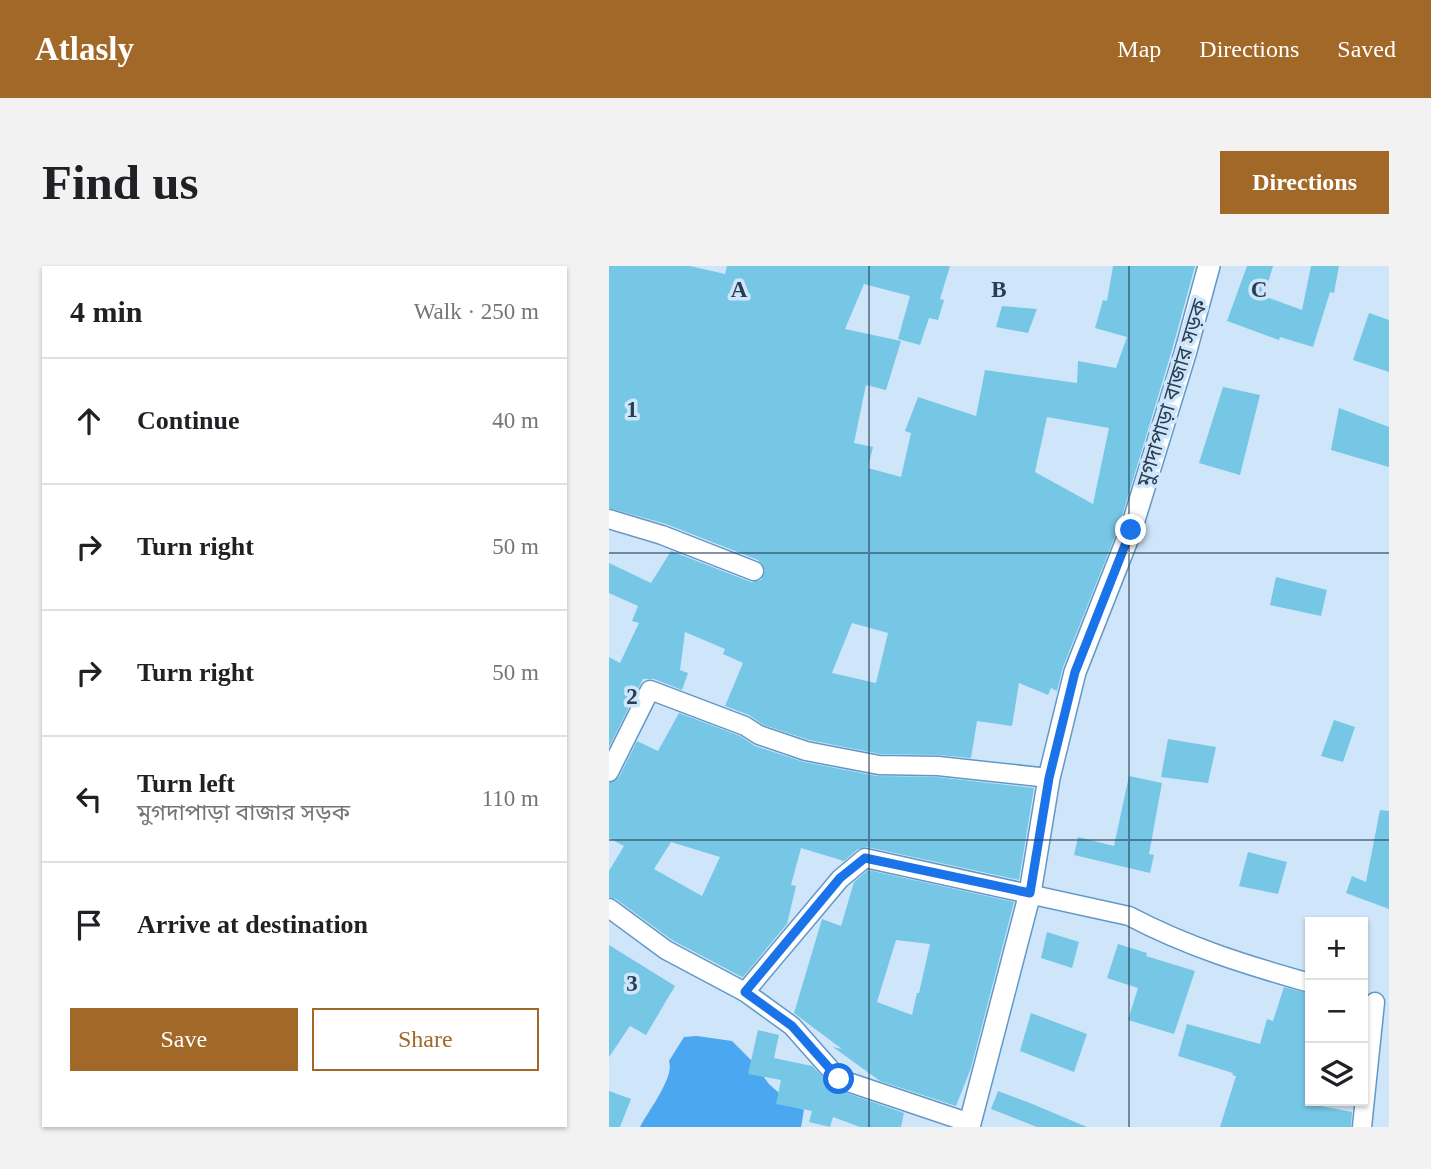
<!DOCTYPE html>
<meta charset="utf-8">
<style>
:root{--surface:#fff;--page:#f2f2f2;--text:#202124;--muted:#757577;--line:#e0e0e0;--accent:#a26828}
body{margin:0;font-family:"Times New Roman","Noto Sans Bengali",serif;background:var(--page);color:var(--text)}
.controls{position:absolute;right:21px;bottom:21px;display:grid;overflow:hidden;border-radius:0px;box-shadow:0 2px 5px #0004}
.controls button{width:63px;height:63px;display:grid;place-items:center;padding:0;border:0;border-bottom:2px solid var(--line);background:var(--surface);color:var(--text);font:35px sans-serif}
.stop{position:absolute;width:21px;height:21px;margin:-16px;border:5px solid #1a73e8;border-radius:50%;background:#fff}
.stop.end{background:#1a73e8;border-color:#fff;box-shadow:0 2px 7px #0008}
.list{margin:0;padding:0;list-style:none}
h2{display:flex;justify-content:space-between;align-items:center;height:91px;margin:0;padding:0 28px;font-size:30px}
h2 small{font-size:23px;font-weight:400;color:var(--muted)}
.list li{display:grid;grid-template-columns:46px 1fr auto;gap:21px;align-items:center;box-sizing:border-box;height:126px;padding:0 28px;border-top:2px solid var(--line)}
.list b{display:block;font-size:26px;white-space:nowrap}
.list p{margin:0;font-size:23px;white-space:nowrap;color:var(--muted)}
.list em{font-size:23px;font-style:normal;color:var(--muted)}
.actions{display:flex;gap:14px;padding:21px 28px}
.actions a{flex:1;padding:16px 0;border:2px solid var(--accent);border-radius:0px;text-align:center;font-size:24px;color:var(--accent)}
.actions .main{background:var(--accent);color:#fff}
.icon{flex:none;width:38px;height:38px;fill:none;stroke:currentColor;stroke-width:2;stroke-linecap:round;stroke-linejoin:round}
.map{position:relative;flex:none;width:780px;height:861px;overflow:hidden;border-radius:0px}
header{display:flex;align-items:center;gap:42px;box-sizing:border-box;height:98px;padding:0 35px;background:var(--accent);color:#fff}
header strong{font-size:33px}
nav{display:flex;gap:38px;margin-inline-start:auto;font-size:24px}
.intro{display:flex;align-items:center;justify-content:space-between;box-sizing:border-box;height:168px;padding:0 42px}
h1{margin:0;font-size:49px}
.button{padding:18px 32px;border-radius:0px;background:var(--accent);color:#fff;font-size:24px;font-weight:700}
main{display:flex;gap:42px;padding:0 42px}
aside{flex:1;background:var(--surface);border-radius:0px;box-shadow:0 2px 5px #0004}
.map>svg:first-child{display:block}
</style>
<header>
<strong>Atlasly</strong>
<nav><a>Map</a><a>Directions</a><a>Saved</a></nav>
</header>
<div class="intro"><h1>Find us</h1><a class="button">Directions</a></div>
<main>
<aside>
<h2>4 min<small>Walk · 250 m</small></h2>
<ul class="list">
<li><svg class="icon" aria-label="ahead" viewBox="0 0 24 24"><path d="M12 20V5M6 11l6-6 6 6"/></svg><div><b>Continue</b></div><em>40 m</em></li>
<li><svg class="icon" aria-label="right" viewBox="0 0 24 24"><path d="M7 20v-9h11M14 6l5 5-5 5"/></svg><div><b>Turn right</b></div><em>50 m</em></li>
<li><svg class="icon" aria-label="right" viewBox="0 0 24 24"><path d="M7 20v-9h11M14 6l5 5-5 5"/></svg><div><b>Turn right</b></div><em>50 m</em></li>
<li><svg class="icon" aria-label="left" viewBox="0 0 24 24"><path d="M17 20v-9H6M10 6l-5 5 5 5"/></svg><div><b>Turn left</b><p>মুগদাপাড়া বাজার সড়ক</p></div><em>110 m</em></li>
<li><svg class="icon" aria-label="arrive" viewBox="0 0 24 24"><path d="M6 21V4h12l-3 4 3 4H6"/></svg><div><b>Arrive at destination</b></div></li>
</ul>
<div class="actions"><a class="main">Save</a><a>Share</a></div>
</aside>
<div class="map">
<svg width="780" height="861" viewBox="0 0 780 861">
<rect width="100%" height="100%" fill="#cfe5f9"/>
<path fill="#4ba7ef" d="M88 770 123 775 143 795 160 818 182 838 195 844 192 861H31C39 845 66 811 60 795L75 771Z"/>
<g fill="#76c7e6" fill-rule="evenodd">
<path d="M0 0H81L116 8 118 0H341L331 33 335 34 329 54 320 52 311 79 289 73 301 30 255 18 236 63 292 75 277 124 257 119 245 177 264 181 259 202 292 211 302 167 296 165 309 131 367 150 376 104 468 117 469 95 507 102 518 71 486 62 494 34 498 35 504 0H586L563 84 510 260 454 401 448 425 442 422 439 429 410 417 403 460 368 455 362 492 329 489 271 488 200 474 155 459 140 449 116 440 134 397 114 388 116 383 76 366 71 404 79 407 73 424 45 413H34L0 481V391L11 397 30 357 23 355 29 340 0 327V297L42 317 62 285 142 316 152 314 156 304 149 294 57 258 0 242ZM438 151 500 162 484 238 426 206ZM243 357 279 367 267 417 223 407Z"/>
<polygon points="638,0 664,0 655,30 693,44 702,0 730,0 725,27 721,26 704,81 671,71 670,74 618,55"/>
<polygon points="393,40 428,43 419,67 387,61"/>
<polygon points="760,47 780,54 780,106 744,94"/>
<polygon points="614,121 651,129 631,209 590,197"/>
<polygon points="730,142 780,161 780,201 722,184"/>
<polygon points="667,311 718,324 712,350 661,339"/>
<path d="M70 447 131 470 146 480 195 496 268 510 328 511 425 522 410 614 258 581 249 583 235 595 192 582 182 619 187 620 178 658 134 711 131 710 63 674 7 633 0 631V605L15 580 0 572V517L10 511 28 475 49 485ZM62 576 111 591 93 630 45 603Z"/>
<polygon points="725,454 746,461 734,496 712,490"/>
<polygon points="559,473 607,481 599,517 552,511"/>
<polygon points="520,510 553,517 540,588 545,589 541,607 465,589 469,571 505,580"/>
<polygon points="771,544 780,545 780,643 737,627 743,610 757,616"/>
<polygon points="639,586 678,596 669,628 630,620"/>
<path d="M259 604 405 636 362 802 347 840 271 815 224 781 233 783 185 747 213 653 232 660 245 616ZM287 674 321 678 310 727H308L303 749 268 736Z"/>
<polygon points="438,666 470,676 463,702 432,692"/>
<polygon points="509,678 538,687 537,690 586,705 565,768 519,754 529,722 498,712"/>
<polygon points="0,679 66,720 37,769 21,760 0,791"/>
<polygon points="675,721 701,728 701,838 743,846 742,861 611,861 627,810 623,809 624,807 569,790 578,758 651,778 658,753 664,755"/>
<polygon points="422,747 478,768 465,806 411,785"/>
<polygon points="149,764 170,769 165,792 203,800 226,823 295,847 292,861 251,861 224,851 221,861 200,856 203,845 167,838 172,814 139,808"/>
<polygon points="0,825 22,833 11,861 0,861"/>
<polygon points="389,825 421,837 478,861 428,861 382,843"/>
</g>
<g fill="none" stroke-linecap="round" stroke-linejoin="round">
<g stroke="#6198c7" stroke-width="21">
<g id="minor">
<polyline points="0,253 53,269 145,305"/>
<polyline points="0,506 41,424 136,460 150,469 197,485 270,499 329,500 440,512"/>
<polyline points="0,642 57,684 136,726 183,760 230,813 361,857"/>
<path d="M136 726 231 613 256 592 520 650C579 681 637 699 701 717"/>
<polyline points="753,861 766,736"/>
</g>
</g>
<g stroke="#6198c7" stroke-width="24">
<polyline id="tertiary" points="360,861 421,627 440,512 466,406 522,264 576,88 600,0"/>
</g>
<use href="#minor" stroke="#fff" stroke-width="18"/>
<use href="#tertiary" stroke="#fff" stroke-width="21"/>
</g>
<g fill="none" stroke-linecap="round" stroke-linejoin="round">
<polyline stroke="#1a73e8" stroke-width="9" points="230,813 183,760 136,726 231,612 256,592 421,627 440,512 466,406 522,264"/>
</g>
<path fill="none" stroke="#273e52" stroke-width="2" stroke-opacity="0.55" d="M260 0V861M520 0V861M0 287H780M0 574H780"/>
<g text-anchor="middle" stroke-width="7" stroke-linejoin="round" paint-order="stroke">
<g font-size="21" fill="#273e52" stroke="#cfe5f9">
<text transform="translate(563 127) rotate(-73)" y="7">মুগদাপাড়া বাজার সড়ক</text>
</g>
</g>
<g font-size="23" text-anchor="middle" font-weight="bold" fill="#273e52" stroke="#cfe5f9" stroke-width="7" stroke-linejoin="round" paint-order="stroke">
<text x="130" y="31">A</text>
<text x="390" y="31">B</text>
<text x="650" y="31">C</text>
<text x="23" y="151">1</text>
<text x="23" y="438">2</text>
<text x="23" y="725">3</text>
</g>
</svg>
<div class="controls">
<button>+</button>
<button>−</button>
<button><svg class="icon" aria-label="layers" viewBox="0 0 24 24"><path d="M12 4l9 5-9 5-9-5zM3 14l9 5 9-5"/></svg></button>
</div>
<div class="stop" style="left:230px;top:813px"></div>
<div class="stop end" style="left:522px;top:264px"></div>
</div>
</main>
